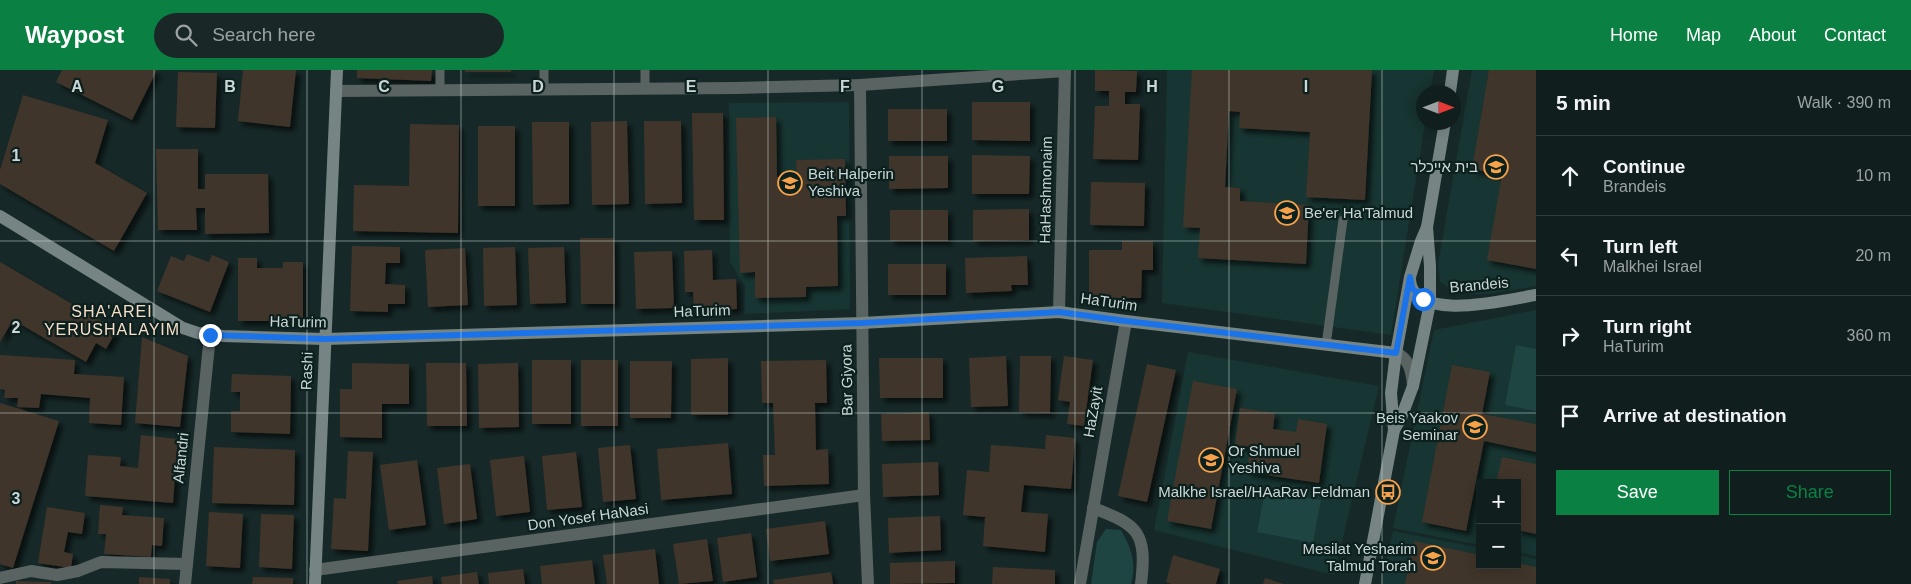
<!DOCTYPE html>
<meta charset="utf-8">
<style>
:root{--surface:#101f1e;--page:#192727;--text:#f1f3f6;--muted:#9ca2a4;--line:#303d3c;--accent:#0b8043}
body{margin:0;font-family:Arial,"Noto Sans Hebrew",sans-serif;background:var(--page);color:var(--text)}
.controls{position:absolute;right:15px;bottom:15px;display:grid;overflow:hidden;border-radius:0px;box-shadow:0 2px 12px #0003}
.controls button{width:45px;height:45px;display:grid;place-items:center;padding:0;border:0;border-bottom:1px solid var(--line);background:var(--surface);color:var(--text);font:25px sans-serif}
.compass{position:absolute;left:1416px;top:15px;width:45px;height:45px;border-radius:50%;background:var(--surface);box-shadow:0 2px 12px #0003;rotate:90deg}
.stop{position:absolute;width:15px;height:15px;margin:-11px;border:4px solid #1a73e8;border-radius:50%;background:#fff}
.stop.end{background:#1a73e8;border-color:#fff;box-shadow:0 1px 5px #0008}
.list{margin:0;padding:0;list-style:none}
h2{display:flex;justify-content:space-between;align-items:center;height:65px;margin:0;padding:0 20px;font-size:21px}
h2 small{font-size:16px;font-weight:400;color:var(--muted)}
.list li{display:grid;grid-template-columns:32px 1fr auto;gap:15px;align-items:center;box-sizing:border-box;height:80px;padding:0 20px;border-top:1px solid var(--line)}
.list b{display:block;font-size:19px;white-space:nowrap}
.list p{margin:0;font-size:16px;white-space:nowrap;color:var(--muted)}
.list em{font-size:16px;font-style:normal;color:var(--muted)}
.actions{display:flex;gap:10px;padding:15px 20px}
.actions a{flex:1;padding:11px 0;border:1px solid var(--accent);border-radius:0px;text-align:center;font-size:18px;color:var(--accent)}
.actions .main{background:var(--accent);color:#fff}
.icon{flex:none;width:28px;height:28px;fill:none;stroke:currentColor;stroke-width:2;stroke-linecap:round;stroke-linejoin:round}
.map{position:relative;flex:none;width:1536px;height:514px;overflow:hidden}
header{display:flex;align-items:center;gap:30px;box-sizing:border-box;height:70px;padding:0 25px;background:var(--accent);color:#fff}
header strong{font-size:24px}
nav{display:flex;gap:28px;margin-inline-start:auto;font-size:18px}
.search{width:350px;height:45px;background:var(--page);display:flex;align-items:center;gap:12px;box-sizing:border-box;padding:0 18px;border-radius:28px;color:var(--muted);font-size:19px}
main{display:flex}
aside{flex:1;background:var(--surface)}
.map>svg:first-child{display:block}
</style>
<header>
<strong>Waypost</strong>
<div class="search"><svg class="icon" aria-label="search" viewBox="0 0 24 24"><circle cx="10" cy="10" r="6"/><path d="M15 15l6 6"/></svg>Search here</div>
<nav><a>Home</a><a>Map</a><a>About</a><a>Contact</a></nav>
</header>
<main>
<div class="map">
<svg width="1536" height="514" viewBox="0 0 1536 514">
<defs>
<filter id="shadow"><feDropShadow dx="4.5" dy="4.5" stdDeviation="2.5" flood-color="#0009"/></filter>
</defs>
<rect width="100%" height="100%" fill="#162928"/>
<g fill="#173532">
<polygon points="1167,0 1434,0 1430,22 1424,22 1424,52 1425,53 1391,265 1162,233"/>
<polygon points="1472,0 1536,0 1536,216 1488,224 1475,224 1452,220 1440,212 1438,194"/>
<polygon points="849,32 850,239 744,244 745,217 730,192 729,33"/>
<polygon points="1536,240 1536,486 1517,482 1517,413 1480,413 1480,475 1393,458 1434,260"/>
<polygon points="1188,282 1379,316 1334,505 1154,460"/>
<polygon points="1393,461 1480,478 1480,495 1517,495 1517,485 1536,489 1536,514 1381,514"/>
</g>
<g fill="#1e4542">
<polygon points="1516,275 1536,279 1536,341 1505,335"/>
<polygon points="1265,420 1321,430 1313,473 1257,462"/>
<path d="M1106 459 1121 460C1131 478 1137 493 1131 514H1091L1097 472Z"/>
</g>
<g fill="#413429" filter="url(#shadow)">
<polygon points="62,0 157,0 132,50 56,12"/>
<polygon points="243,0 296,0 290,57 238,51"/>
<polygon points="357,0 432,0 431,11 357,8"/>
<rect x="465" y="0" width="46" height="2"/>
<polygon points="1095,0 1137,1 1136,22 1125,22 1125,34 1140,34 1138,90 1093,89 1095,36 1109,36 1109,21 1095,21"/>
<polygon points="1192,0 1372,0 1365,130 1306,127 1310,62 1239,58 1240,42 1229,41 1225,117 1240,118 1240,131 1309,135 1306,194 1198,188 1200,158 1183,157"/>
<polygon points="1489,0 1536,0 1536,199 1487,190 1502,105 1472,99"/>
<polygon points="178,2 217,3 215,58 176,57"/>
<polygon points="23,25 108,50 95,93 147,123 114,181 0,114 0,100"/>
<polygon points="972,32 1030,32 1030,71 972,70"/>
<rect x="888" y="39" width="59" height="32"/>
<polygon points="692,43 723,43 724,150 694,150"/>
<polygon points="776,47 777,107 797,106 796,90 845,89 846,146 837,146 838,216 806,217 806,227 755,228 755,202 740,203 736,48"/>
<polygon points="627,51 629,134 592,135 591,52"/>
<polygon points="644,51 681,51 682,133 645,134"/>
<polygon points="532,52 569,52 569,134 533,135"/>
<polygon points="410,54 459,55 458,163 353,161 354,115 409,116"/>
<rect x="478" y="56" width="37" height="80"/>
<polygon points="156,79 198,79 198,119 205,119 205,104 268,104 269,163 205,164 205,138 196,138 197,160 158,160"/>
<polygon points="972,85 1030,86 1029,124 972,124"/>
<polygon points="889,86 948,86 948,118 889,119"/>
<polygon points="1091,112 1145,113 1144,156 1090,155"/>
<polygon points="1029,139 1029,170 973,171 973,140"/>
<rect x="890" y="140" width="58" height="31"/>
<polygon points="580,168 614,168 615,234 581,234"/>
<polygon points="1122,171 1153,171 1153,200 1142,200 1141,228 1089,228 1089,180 1122,180"/>
<polygon points="352,176 400,177 400,193 386,193 385,214 405,215 405,234 388,234 388,242 350,241"/>
<polygon points="515,177 517,235 484,236 483,178"/>
<polygon points="564,177 566,233 530,234 528,178"/>
<polygon points="465,178 468,235 428,237 425,180"/>
<polygon points="712,180 713,210 736,209 737,239 694,241 693,222 685,222 684,181"/>
<polygon points="672,181 674,238 636,239 634,182"/>
<polygon points="187,184 209,192 212,185 229,192 210,242 157,221 171,186 184,191"/>
<polygon points="1027,186 1028,215 1011,215 1012,221 966,223 965,188"/>
<polygon points="238,188 257,188 257,198 283,198 283,192 303,192 303,251 238,251"/>
<polygon points="0,192 117,260 106,279 96,273 86,292 13,250 0,272"/>
<rect x="888" y="194" width="58" height="31"/>
<polygon points="142,267 188,286 180,357 135,353"/>
<polygon points="0,285 75,290 74,304 124,307 121,355 89,353 90,328 41,324 39,338 17,337 18,328 4,328 5,320 0,319"/>
<polygon points="1006,286 1008,336 971,337 969,288"/>
<polygon points="1020,286 1051,286 1050,343 1019,342"/>
<polygon points="1064,286 1093,290 1084,356 1067,354 1070,332 1058,330"/>
<polygon points="728,288 728,345 691,345 691,289"/>
<polygon points="879,288 943,288 943,328 880,328"/>
<rect x="532" y="290" width="39" height="64"/>
<rect x="581" y="290" width="37" height="66"/>
<polygon points="826,290 827,333 815,333 816,380 828,379 829,414 764,416 763,385 775,385 773,333 762,333 761,291"/>
<polygon points="630,291 672,291 671,348 630,348"/>
<polygon points="352,293 409,294 409,334 382,334 382,368 340,367 340,319 352,319"/>
<polygon points="426,293 466,293 467,356 427,356"/>
<polygon points="518,293 519,357 479,358 478,294"/>
<polygon points="1147,294 1176,300 1147,432 1118,426"/>
<polygon points="1452,295 1490,302 1482,344 1536,354 1536,382 1484,371 1466,461 1422,452"/>
<polygon points="232,304 291,306 290,364 231,362 231,341 240,341 240,322 231,322"/>
<polygon points="1193,311 1237,319 1211,459 1167,451"/>
<polygon points="0,333 59,351 13,498 0,494"/>
<polygon points="1240,338 1275,343 1273,359 1296,362 1298,349 1327,354 1319,413 1247,402 1250,377 1235,375"/>
<polygon points="929,342 930,370 882,371 881,344"/>
<polygon points="141,365 178,369 173,433 85,426 88,385 121,387 120,396 138,398"/>
<polygon points="1046,365 1075,368 1071,419 1024,415 1021,442 1048,444 1045,482 983,476 985,447 963,445 967,400 989,402 991,375 1045,379"/>
<polygon points="728,373 732,424 661,430 657,379"/>
<polygon points="630,375 636,429 603,432 598,378"/>
<polygon points="214,377 295,380 294,435 212,433"/>
<polygon points="348,381 373,382 368,481 331,479 334,428 346,429"/>
<polygon points="576,382 582,437 547,440 542,386"/>
<polygon points="524,386 530,442 496,446 490,390"/>
<polygon points="1502,387 1536,394 1536,464 1517,460 1517,413 1496,413"/>
<polygon points="417,390 426,455 389,460 380,395"/>
<polygon points="938,392 939,425 883,427 882,394"/>
<polygon points="470,394 477,449 444,454 437,398"/>
<polygon points="100,435 123,437 122,445 164,448 162,476 152,475 151,487 104,484 106,464 98,464"/>
<polygon points="47,437 85,443 82,464 68,462 64,482 73,484 71,498 38,493"/>
<polygon points="209,442 243,444 240,498 206,496"/>
<polygon points="261,444 294,445 292,499 259,497"/>
<polygon points="940,446 941,480 889,483 888,448"/>
<polygon points="825,451 829,484 770,491 766,459"/>
<polygon points="751,463 757,507 723,512 717,468"/>
<polygon points="707,469 713,511 679,514 673,474"/>
<polygon points="1414,471 1480,485 1480,495 1517,495 1517,493 1536,497 1536,514 1405,514"/>
<polygon points="655,479 659,514 607,514 603,485"/>
<polygon points="1173,485 1220,499 1216,514 1171,514 1166,512"/>
<polygon points="592,490 595,514 542,514 540,496"/>
<polygon points="955,491 955,513 890,514 890,493"/>
<polygon points="993,497 1055,500 1055,514 992,514"/>
<polygon points="523,499 525,514 489,514 488,503"/>
<polygon points="477,502 479,514 442,514 441,507"/>
<polygon points="831,502 833,514 774,514 773,510"/>
<polygon points="432,506 433,514 398,514 397,511"/>
<polygon points="139,507 170,509 170,514 139,514"/>
<polygon points="253,507 293,508 293,514 252,514"/>
<polygon points="1265,508 1284,514 1263,514"/>
<polygon points="16,511 51,512 51,514 16,514"/>
</g>
<g fill="none" stroke-linecap="round" stroke-linejoin="round">
<g stroke="#596362" stroke-width="9">
<polyline points="645,0 645,19"/>
<polyline points="544,20 544,0"/>
<polyline points="440,21 440,0"/>
<polyline points="1326,275 1343,150"/>
</g>
<g stroke="#596362" stroke-width="12">
<polyline points="860,15 864,425 868,514"/>
<polyline points="336,21 736,18 860,15 1065,1"/>
<polyline points="1059,242 1065,0"/>
<path d="M1396 283C1409 288 1412 302 1413 316"/>
<path d="M1093 438C1139 455 1147 463 1141 514"/>
<polyline points="315,500 864,425"/>
<polyline points="0,508 31,501 57,505 78,501 101,492 187,494"/>
<polyline points="185,514 210,265"/>
<polyline points="1080,514 1126,251"/>
</g>
<g stroke="#768584" stroke-width="12">
<polyline points="1450,22 1453,0"/>
<polyline points="0,146 183,258 198,263 223,266 325,269 862,253 1059,242 1126,251 1396,283"/>
<path d="M1410 210C1413 254 1510 229 1536 225"/>
<polyline points="1394,360 1401,348 1413,316 1430,233 1430,196 1427,157 1445,52"/>
<polyline points="315,514 337,0"/>
<polyline points="1365,514 1394,360 1391,323 1396,283 1410,207 1421,171 1427,157"/>
</g>
</g>
<g fill="none" stroke-linecap="round" stroke-linejoin="round">
<polyline stroke="#1a73e8" stroke-width="6" points="210,265 325,269 862,253 1059,242 1126,251 1396,283 1410,207 1412,218 1423,229"/>
</g>
<path fill="none" stroke="#cbd7d6" stroke-width="1" stroke-opacity="0.55" d="M154 0V514M307 0V514M461 0V514M614 0V514M768 0V514M922 0V514M1075 0V514M1229 0V514M1382 0V514M0 171H1536M0 343H1536"/>
<defs>
<g id="school-ring" transform="scale(1.25)"><circle r="9.5" fill="#0c201e" stroke="#f7a14a" stroke-width="1.5"/><path d="M0-5L7-2L0 1L-7-2ZM-4 1L0 2.5L4 1V4Q0 6-4 4Z" fill="#f7a14a"/></g>
<g id="bus-ring" transform="scale(1.25)"><circle r="9.5" fill="#0c201e" stroke="#f7a14a" stroke-width="1.5"/><path d="M-5-6H5V4H4V6H2V4H-2V6H-4V4H-5ZM-3.5-4V0h7V-4ZM-3.5 1.2v1.5H-2V1.2ZM2 1.2v1.5H3.5V1.2Z" fill="#f7a14a"/></g>
</defs>
<g fill-rule="evenodd">
<use href="#school-ring" x="1496" y="97"/>
<use href="#school-ring" x="790" y="113"/>
<use href="#school-ring" x="1287" y="143"/>
<use href="#school-ring" x="1475" y="357"/>
<use href="#school-ring" x="1211" y="390"/>
<use href="#bus-ring" x="1388" y="422"/>
<use href="#school-ring" x="1433" y="488"/>
</g>
<g text-anchor="middle" stroke-width="4.5" stroke-linejoin="round" paint-order="stroke">
<g font-size="15" fill="#cbd7d6" stroke="#0c201e" text-anchor="end">
<text x="1478" y="102">בית אייכלר</text>
<text x="808" y="109" text-anchor="start">Beit Halperin<tspan x="808" dy="17">Yeshiva</tspan></text>
<text x="1304" y="148" text-anchor="start">Be'er Ha'Talmud</text>
<text x="1458" y="353">Beis Yaakov<tspan x="1458" dy="17">Seminar</tspan></text>
<text x="1228" y="386" text-anchor="start">Or Shmuel<tspan x="1228" dy="17">Yeshiva</tspan></text>
<text x="1370" y="427">Malkhe Israel/HAaRav Feldman</text>
<text x="1416" y="484">Mesilat Yesharim<tspan x="1416" dy="17">Talmud Torah</tspan></text>
</g>
<g font-size="15" fill="#cbd7d6" stroke="#0c201e">
<text transform="translate(1046 120) rotate(-89)" y="5">HaHashmonaim</text>
<text transform="translate(1479 215) rotate(-5)" y="5">Brandeis</text>
<text transform="translate(1109 232) rotate(8)" y="5">HaTurim</text>
<text transform="translate(702 241) rotate(-2)" y="5">HaTurim</text>
<text transform="translate(298 252) rotate(1)" y="5">HaTurim</text>
<text transform="translate(307 301) rotate(-88)" y="5">Rashi</text>
<text transform="translate(847 310) rotate(-91)" y="5">Bar Giyora</text>
<text transform="translate(1093 342) rotate(-80)" y="5">HaZayit</text>
<text transform="translate(181 388) rotate(-84)" y="5">Alfandri</text>
<text transform="translate(588 447) rotate(-8)" y="5">Don Yosef HaNasi</text>
</g>
<g font-size="16" letter-spacing="1" fill="#f7dec8" stroke="#0c201e">
<text x="112" y="247">SHA'AREI<tspan x="112" dy="18">YERUSHALAYIM</tspan></text>
</g>
</g>
<g font-size="16" text-anchor="middle" font-weight="bold" fill="#cbd7d6" stroke="#0c201e" stroke-width="4.5" stroke-linejoin="round" paint-order="stroke">
<text x="77" y="22">A</text>
<text x="230" y="22">B</text>
<text x="384" y="22">C</text>
<text x="538" y="22">D</text>
<text x="691" y="22">E</text>
<text x="845" y="22">F</text>
<text x="998" y="22">G</text>
<text x="1152" y="22">H</text>
<text x="1306" y="22">I</text>
<text x="16" y="91">1</text>
<text x="16" y="263">2</text>
<text x="16" y="434">3</text>
</g>
</svg>
<div class="controls">
<button>+</button>
<button>−</button>
</div>
<svg class="compass" viewBox="-18 -18 36 36"><path d="M0-13l5 13h-10z" fill="#e53935"/><path d="M0 13l5-13h-10z" fill="#9ca2a4"/></svg>
<div class="stop" style="left:1423px;top:229px"></div>
<div class="stop end" style="left:210px;top:265px"></div>
</div>
<aside>
<h2>5 min<small>Walk · 390 m</small></h2>
<ul class="list">
<li><svg class="icon" aria-label="ahead" viewBox="0 0 24 24"><path d="M12 20V5M6 11l6-6 6 6"/></svg><div><b>Continue</b><p>Brandeis</p></div><em>10 m</em></li>
<li><svg class="icon" aria-label="left" viewBox="0 0 24 24"><path d="M17 20v-9H6M10 6l-5 5 5 5"/></svg><div><b>Turn left</b><p>Malkhei Israel</p></div><em>20 m</em></li>
<li><svg class="icon" aria-label="right" viewBox="0 0 24 24"><path d="M7 20v-9h11M14 6l5 5-5 5"/></svg><div><b>Turn right</b><p>HaTurim</p></div><em>360 m</em></li>
<li><svg class="icon" aria-label="arrive" viewBox="0 0 24 24"><path d="M6 21V4h12l-3 4 3 4H6"/></svg><div><b>Arrive at destination</b></div></li>
</ul>
<div class="actions"><a class="main">Save</a><a>Share</a></div>
</aside>
</main>
